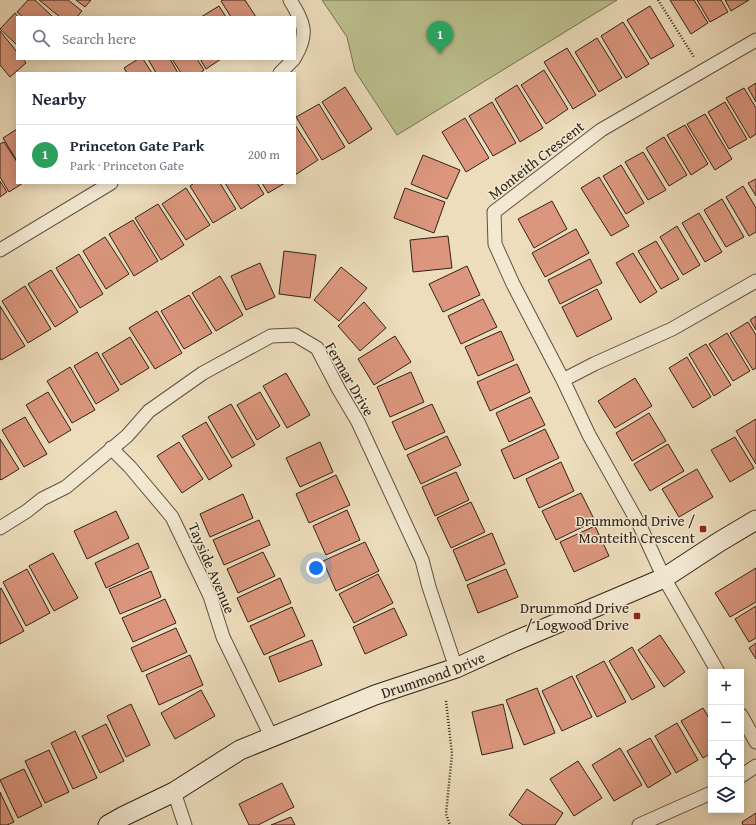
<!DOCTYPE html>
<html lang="en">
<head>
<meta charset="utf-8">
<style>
  :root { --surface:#fff; --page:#f6f6f7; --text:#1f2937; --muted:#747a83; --line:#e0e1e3; --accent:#8f2418 }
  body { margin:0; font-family:"Gentium Book Plus",serif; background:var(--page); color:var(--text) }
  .controls { position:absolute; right:12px; bottom:12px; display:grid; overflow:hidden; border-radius:0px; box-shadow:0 2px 10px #0003 }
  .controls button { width:36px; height:36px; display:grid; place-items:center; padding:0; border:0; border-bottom:1px solid var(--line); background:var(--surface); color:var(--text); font:20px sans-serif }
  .you { position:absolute; left:316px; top:568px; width:14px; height:14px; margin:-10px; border:3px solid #fff; border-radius:50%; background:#1a73e8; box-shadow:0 0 0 6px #1a73e833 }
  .badge { display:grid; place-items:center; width:26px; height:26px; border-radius:50%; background:var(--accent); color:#fff; font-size:13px; font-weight:700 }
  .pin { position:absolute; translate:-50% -33px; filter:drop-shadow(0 1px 2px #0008) }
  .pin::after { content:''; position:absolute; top:21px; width:14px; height:12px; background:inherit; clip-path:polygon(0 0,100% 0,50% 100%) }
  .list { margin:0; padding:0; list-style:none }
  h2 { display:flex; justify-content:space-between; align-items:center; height:52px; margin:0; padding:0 16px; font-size:17px }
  h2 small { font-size:13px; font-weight:400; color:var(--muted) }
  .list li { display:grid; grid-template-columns:26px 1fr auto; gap:12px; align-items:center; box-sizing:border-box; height:60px; padding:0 16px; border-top:1px solid var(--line) }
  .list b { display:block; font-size:15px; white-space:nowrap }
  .list p { margin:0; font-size:13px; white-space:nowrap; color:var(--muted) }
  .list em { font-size:13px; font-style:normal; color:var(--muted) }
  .icon { flex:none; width:22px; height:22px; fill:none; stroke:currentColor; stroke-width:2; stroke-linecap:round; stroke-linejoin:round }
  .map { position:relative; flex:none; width:756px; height:825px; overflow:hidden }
  .search { position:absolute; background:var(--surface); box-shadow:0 2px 10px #0003; left:16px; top:16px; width:280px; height:44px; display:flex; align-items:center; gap:10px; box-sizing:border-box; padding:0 14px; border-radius:0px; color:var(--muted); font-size:15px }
  .panel { position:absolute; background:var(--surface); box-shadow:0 2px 10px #0003; left:16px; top:72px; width:280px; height:112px; border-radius:0px }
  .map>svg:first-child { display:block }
</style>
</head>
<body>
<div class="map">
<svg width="756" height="825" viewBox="0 0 756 825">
  <rect width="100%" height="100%" fill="#edddbc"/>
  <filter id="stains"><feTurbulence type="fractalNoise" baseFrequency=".005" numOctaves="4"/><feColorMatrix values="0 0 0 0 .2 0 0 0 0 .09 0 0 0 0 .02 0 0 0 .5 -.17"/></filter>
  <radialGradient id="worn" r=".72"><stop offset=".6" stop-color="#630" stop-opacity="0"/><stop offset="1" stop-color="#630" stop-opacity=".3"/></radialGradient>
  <!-- green -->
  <path fill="#bcc08e" stroke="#767153" d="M322 0H617L397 135 355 71 347 37Z"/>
  <!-- building -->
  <path fill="#db967d" stroke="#302218" d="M28 0H35L53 17H23L17 12Z
    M39 0H68L82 11 77 17H60Z
    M76 0H91L85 7Z
    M223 0H245L256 17H231L221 1Z
    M670 0H694L708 23 691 34Z
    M697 0H721L728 12 710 22Z
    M725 0H749L731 11Z
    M219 6 226 17H201Z
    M650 6 674 46 651 59 627 20Z
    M15 13 18 17H17V45L0 29Z
    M623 22 649 64 626 78 601 36Z
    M0 31 17 52V59H23L26 63 10 77 0 65Z
    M597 38 622 78 599 92 575 52Z
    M567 48 596 95 573 109 544 62Z
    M138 59H143L152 73H127L124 68Z
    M148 59H170L178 73H156Z
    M172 59H197L204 70 200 73H181Z
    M200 59H221L206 69Z
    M544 70 568 109 546 124 521 85Z
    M756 83V102L748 88Z
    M517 85 543 128 520 142 495 99Z
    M345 87 372 129 349 144 322 102Z
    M744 88 756 108V134L750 138 726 98Z
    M492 102 516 143 493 156 469 116Z
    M725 102 747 139 729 149 708 112Z
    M319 104 345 147 322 160 296 117Z
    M705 114 732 159 715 170 687 124Z
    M465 118 489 158 466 172 442 132Z
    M295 125 318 160 295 175Z
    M685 125 708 164 691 175 667 135Z
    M17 129V161L3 138Z
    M664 137 687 175 669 186 646 148Z
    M4 142 17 162V183H23L9 192 0 177V144Z
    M643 152 666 190 648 200 625 162Z
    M423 155 460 170 447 199 411 184Z
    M621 165 644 203 626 214 603 176Z
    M599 177 629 226 611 236 581 188Z
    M756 179V196L748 183Z
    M0 181 7 192 0 197Z
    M194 183H220L236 209 213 223 190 186Z
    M225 183H257L264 194 241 209Z
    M262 183H285L268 193Z
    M743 186 756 208V232L749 236 726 197Z
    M186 188 210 225 186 240 162 204Z
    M405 188 445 202 434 233 394 218Z
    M722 199 744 237 726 247 704 210Z
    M552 201 567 229 534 248 518 219Z
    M158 204 184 245 161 260 135 218Z
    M699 213 722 252 705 262 682 223Z
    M133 220 158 261 134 276 109 234Z
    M677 226 700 265 683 275 660 237Z
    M576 229 589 253 545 277 532 253Z
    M448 236 452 268 413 272 410 240Z
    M105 237 129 274 106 289 83 251Z
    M656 241 679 279 661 289 638 251Z
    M284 251 316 255 310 298 279 294Z
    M633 253 657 292 640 303 616 263Z
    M79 254 103 294 80 308 56 268Z
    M590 259 602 283 560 304 548 280Z
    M260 263 275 297 246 310 231 276Z
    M467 266 480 295 443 312 429 284Z
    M341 267 367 288 339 321 314 300Z
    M51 270 78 312 55 327 28 284Z
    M220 276 243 315 216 331 192 293Z
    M25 286 51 329 28 343 2 301Z
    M597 289 612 319 577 337 562 307Z
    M189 295 212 333 184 349 161 311Z
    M483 299 497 327 461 344 448 316Z
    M364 302 386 328 360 351 338 326Z
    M0 306 25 346 1 360 0 358Z
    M157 311 182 353 155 369 129 328Z
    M756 316V330L750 320Z
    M748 322 756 335V368L753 370 730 333Z
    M501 331 514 360 478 376 465 347Z
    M727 333 750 371 733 381 709 344Z
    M395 336 411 362 374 385 358 359Z
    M130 337 149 368 121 385 102 354Z
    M706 344 731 385 714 396 689 354Z
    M97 352 119 390 96 404 74 366Z
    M687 357 711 397 693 408 669 368Z
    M517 364 530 392 490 411 477 382Z
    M70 367 95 410 72 423 47 381Z
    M411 372 424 402 390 417 377 387Z
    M286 373 310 415 287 428 263 386Z
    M635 378 652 406 615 428 598 401Z
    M48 392 71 430 49 443 26 405Z
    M260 392 280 426 257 440 237 405Z
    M531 397 545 425 509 442 496 413Z
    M231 404 255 445 232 458 208 417Z
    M432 404 445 432 405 450 392 422Z
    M649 413 666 441 632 461 616 433Z
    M25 417 47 454 24 467 2 430Z
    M756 419V464L736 431Z
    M206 422 232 466 209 480 182 436Z
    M545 429 559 458 514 479 501 450Z
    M447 436 461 465 421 484 407 455Z
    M735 437 754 468 730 482 711 450Z
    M0 439 19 469 1 480 0 479Z
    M179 442 203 479 182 493 157 456Z
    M320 442 333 472 300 487 286 458Z
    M668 444 684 471 650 491 634 464Z
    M561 462 574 491 539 508 526 479Z
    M697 469 713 497 679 517 662 489Z
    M456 472 469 500 435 516 422 487Z
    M336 475 350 505 309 523 296 494Z
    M581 493 595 521 556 540 542 511Z
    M243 494 253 518 210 537 200 514Z
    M471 502 485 532 451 548 437 518Z
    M347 510 360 540 326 555 313 526Z
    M116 511 129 538 87 559 74 531Z
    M259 520 270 545 224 565 213 540Z
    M595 526 609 556 574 572 560 542Z
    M492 533 505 564 466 581 453 550Z
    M365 542 379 571 336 591 323 561Z
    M138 543 149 568 106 588 95 563Z
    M263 552 275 576 238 593 227 569Z
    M53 553 78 598 54 611 29 566Z
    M756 568V602L730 617 715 593Z
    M27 569 50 613 26 626 3 582Z
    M506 569 518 597 478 613 467 585Z
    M151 571 161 597 120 614 109 589Z
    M378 574 393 603 354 623 339 594Z
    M280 578 291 603 248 622 237 598Z
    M1 588 24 631 0 644V589Z
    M165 599 176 623 133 642 122 618Z
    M756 606V638L749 642 735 619Z
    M292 607 305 636 264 655 250 626Z
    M394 608 407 635 365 654 353 627Z
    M176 628 187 652 142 672 131 648Z
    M660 635 685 672 664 687 638 650Z
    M312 640 322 665 279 682 269 657Z
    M756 643V659L749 648Z
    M632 647 655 687 632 700 609 661Z
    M190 655 203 685 159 705 146 675Z
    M604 661 626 702 597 717 576 676Z
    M572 676 592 717 562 731 542 691Z
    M537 688 555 733 524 745 506 700Z
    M201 690 215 716 175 739 161 713Z
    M131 704 150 745 126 757 107 716Z
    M503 704 513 748 482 755 472 712Z
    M703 708 711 721V753L703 758 681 721Z
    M677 723 698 760 676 773 655 736Z
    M106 724 124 761 100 773 82 736Z
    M75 731 97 778 73 789 51 743Z
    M650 738 671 774 648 788 627 751Z
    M620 748 642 785 614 801 592 765Z
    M49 750 69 792 45 803 25 761Z
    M578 761 602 798 574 816 550 779Z
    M24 769 42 806 18 818 0 780Z
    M282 783 294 807 258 825H249L239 804Z
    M527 789 563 813 555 825H523L509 815Z
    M0 792 14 822 7 825H0Z
    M756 813V825H743L742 822Z
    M291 817 295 825H271Z"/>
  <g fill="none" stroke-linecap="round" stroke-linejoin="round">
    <defs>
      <path id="street" d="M290 0C304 23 309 33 295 57
        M280 73 294 59
        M0 250 111 183
        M563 380 594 364 672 329 756 281
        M111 448 130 467 172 517 210 596 223 637 271 736
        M0 528 27 511 42 499 66 487 127 436 149 411 203 373 271 336 295 335 317 348 339 390 358 422 422 560 429 587 456 668
        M718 672 664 578 640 526 589 435 563 380 513 284 495 244 494 212 601 130 756 40
        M741 715 756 742
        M741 776 756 766
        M174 792 185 825
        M639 825 711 793"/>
      <g id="secondary">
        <path id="s1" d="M108 825 124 816 174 792 240 750 375 695 456 668 513 642 664 578 719 542 756 520"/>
      </g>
    </defs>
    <!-- street casing -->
    <use href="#street" stroke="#5f5141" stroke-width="15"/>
    <!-- secondary casing -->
    <use href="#secondary" stroke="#302218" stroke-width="21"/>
    <!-- path -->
    <path stroke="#302218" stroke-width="2.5" stroke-dasharray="1 2" stroke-linecap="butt" d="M658 0 694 57
      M446 701 452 754 446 814 450 825"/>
    <!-- street -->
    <use href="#street" stroke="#f3e9d3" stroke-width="13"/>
    <!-- secondary -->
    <use href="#secondary" stroke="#f3e9d3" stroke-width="19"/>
  </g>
  <!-- markers -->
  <g fill="#8f2418" stroke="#f3e9d3" stroke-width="1.5">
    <rect x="699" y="525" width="8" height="8" rx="2"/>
    <rect x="633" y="612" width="8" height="8" rx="2"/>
  </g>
  <g text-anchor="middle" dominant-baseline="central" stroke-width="3" stroke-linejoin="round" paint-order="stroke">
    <!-- street labels -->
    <g font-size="15" fill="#302218" stroke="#f3e9d3">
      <text transform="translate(536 160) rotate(-38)">Monteith Crescent</text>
      <text transform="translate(350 379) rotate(60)">Fermar Drive</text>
      <text transform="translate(212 568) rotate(67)">Tayside Avenue</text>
      <text stroke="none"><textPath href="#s1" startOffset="359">Drummond Drive</textPath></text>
    </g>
    <!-- poi labels -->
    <g font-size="15" fill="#302218" stroke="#f3e9d3" text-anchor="end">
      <text x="695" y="520">Drummond Drive /<tspan x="695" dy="17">Monteith Crescent</tspan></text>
      <text x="629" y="607">Drummond Drive<tspan x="629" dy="17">/ Logwood Drive</tspan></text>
    </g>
  </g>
  <rect width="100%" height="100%" filter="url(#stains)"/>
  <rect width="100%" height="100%" fill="url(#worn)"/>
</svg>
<div class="controls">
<button>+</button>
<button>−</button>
<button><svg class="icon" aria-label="locate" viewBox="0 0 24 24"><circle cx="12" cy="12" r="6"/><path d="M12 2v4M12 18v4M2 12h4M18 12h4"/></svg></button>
<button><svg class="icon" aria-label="layers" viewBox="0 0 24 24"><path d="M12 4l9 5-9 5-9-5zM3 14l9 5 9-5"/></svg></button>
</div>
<div class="you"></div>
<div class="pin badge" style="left:440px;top:54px;background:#2e9e5b">1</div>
<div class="search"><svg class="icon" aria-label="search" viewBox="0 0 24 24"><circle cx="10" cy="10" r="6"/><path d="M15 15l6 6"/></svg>Search here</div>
<section class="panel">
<h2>Nearby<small></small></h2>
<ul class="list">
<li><span class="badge" style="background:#2e9e5b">1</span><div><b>Princeton Gate Park</b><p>Park · Princeton Gate</p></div><em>200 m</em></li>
</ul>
</section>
</div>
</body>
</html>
